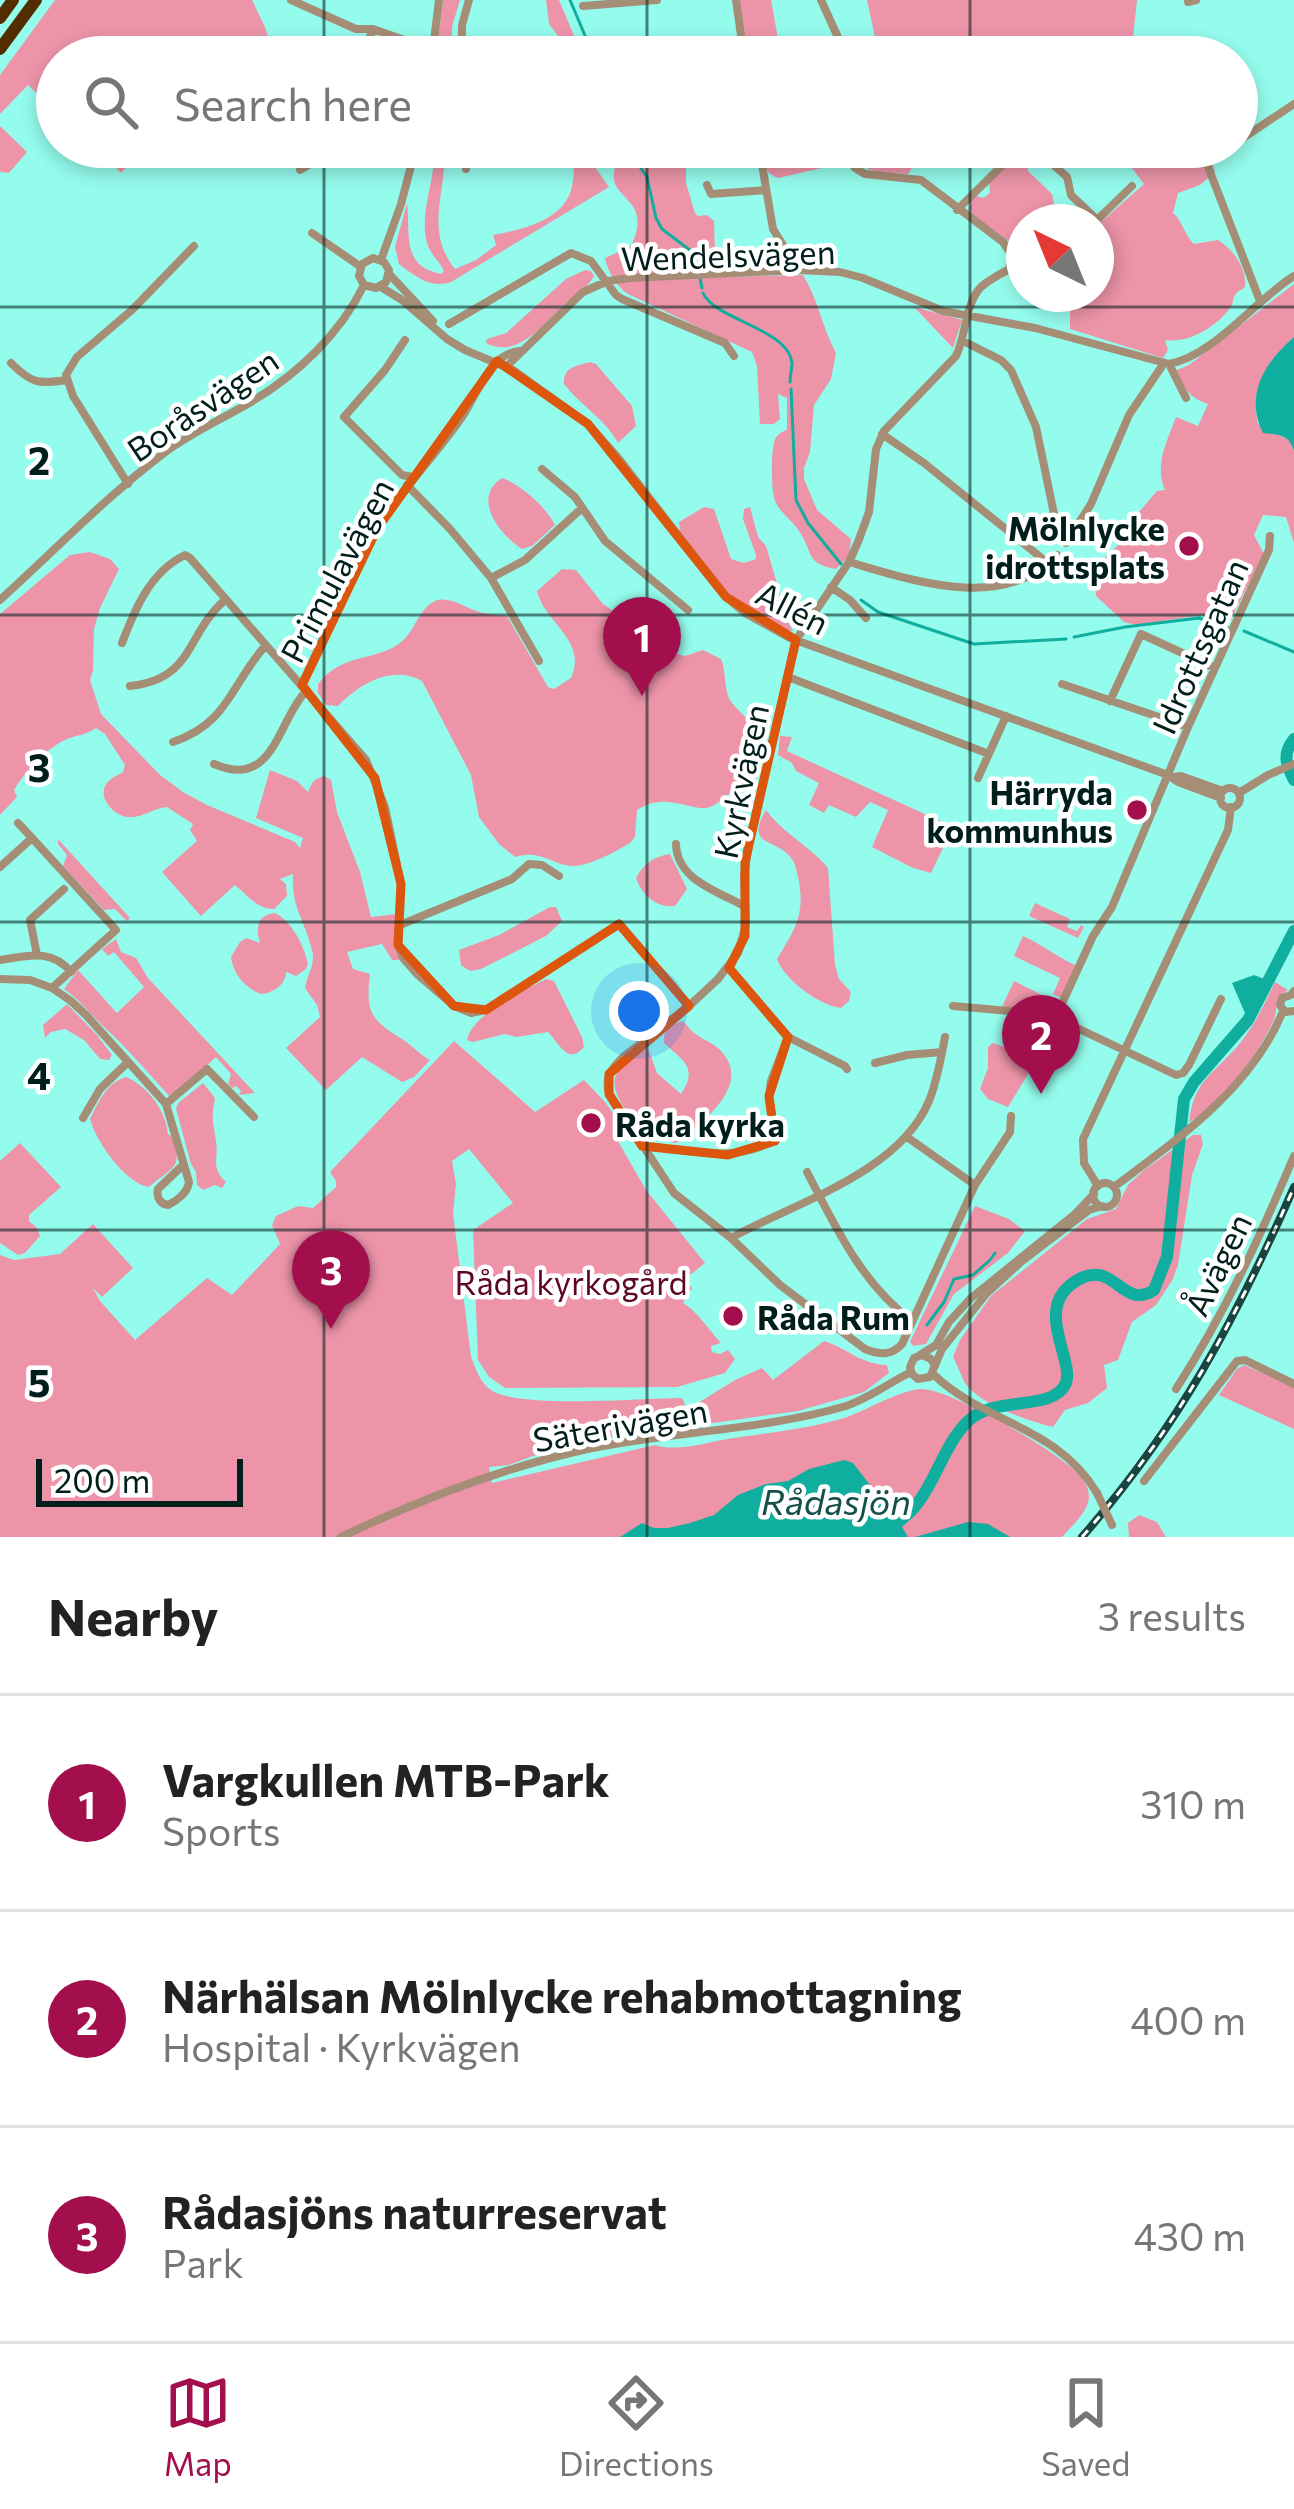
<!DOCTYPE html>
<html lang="en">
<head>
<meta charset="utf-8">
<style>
  :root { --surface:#fff; --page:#f6f6f6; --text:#222; --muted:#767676; --line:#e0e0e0; --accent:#a30e4d }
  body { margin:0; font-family:Commissioner,sans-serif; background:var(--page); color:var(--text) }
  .compass { position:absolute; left:1006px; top:204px; width:108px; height:108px; border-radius:50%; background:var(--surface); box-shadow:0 6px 18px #0003; rotate:317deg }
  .scale { position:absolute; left:36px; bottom:30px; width:207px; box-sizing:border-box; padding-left:12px; border:6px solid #001e1b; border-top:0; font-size:33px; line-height:42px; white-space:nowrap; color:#001e1b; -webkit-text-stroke:9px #fff; paint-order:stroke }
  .you { position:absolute; left:639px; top:1011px; width:42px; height:42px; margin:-30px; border:9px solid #fff; border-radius:50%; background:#1a73e8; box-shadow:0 0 0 18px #1a73e833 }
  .badge { display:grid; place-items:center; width:78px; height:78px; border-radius:50%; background:var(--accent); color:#fff; font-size:39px; font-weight:700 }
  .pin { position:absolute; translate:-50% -99px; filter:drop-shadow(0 3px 6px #0008) }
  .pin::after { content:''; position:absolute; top:63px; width:42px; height:36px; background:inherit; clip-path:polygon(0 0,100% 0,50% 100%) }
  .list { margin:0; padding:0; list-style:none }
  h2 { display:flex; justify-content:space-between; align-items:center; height:156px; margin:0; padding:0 48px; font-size:51px }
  h2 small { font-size:39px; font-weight:400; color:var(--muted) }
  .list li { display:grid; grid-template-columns:78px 1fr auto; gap:36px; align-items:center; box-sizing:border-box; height:216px; padding:0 48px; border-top:3px solid var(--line) }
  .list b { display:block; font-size:45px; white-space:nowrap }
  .list p { margin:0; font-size:39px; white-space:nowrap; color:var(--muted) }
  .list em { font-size:39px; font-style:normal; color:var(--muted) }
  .icon { flex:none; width:66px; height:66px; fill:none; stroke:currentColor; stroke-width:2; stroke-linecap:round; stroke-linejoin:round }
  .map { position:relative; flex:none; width:1294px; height:1537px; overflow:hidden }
  .search { position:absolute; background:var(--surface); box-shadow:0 6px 18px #0003; left:36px; right:36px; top:36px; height:132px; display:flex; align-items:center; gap:30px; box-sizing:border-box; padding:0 42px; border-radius:66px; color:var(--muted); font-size:45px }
  .sheet { height:804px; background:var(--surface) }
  nav { display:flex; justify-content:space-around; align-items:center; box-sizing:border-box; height:168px; border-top:3px solid var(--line); background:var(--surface); font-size:33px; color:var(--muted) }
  nav a { display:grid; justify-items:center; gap:6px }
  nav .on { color:var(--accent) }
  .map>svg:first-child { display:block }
</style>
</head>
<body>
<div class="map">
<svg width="1294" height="1537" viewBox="0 0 1294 1537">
  <rect width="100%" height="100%" fill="#94fced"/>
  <!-- green -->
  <path fill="#ed94a9" d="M55 0H252L265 27 274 57H57V112L28 85 0 114V75Z
    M443 0H460L452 27V57H436Z
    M546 0H559L583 57H568L565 45 549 24Z
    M739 0H771L779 44 777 57H746Z
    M867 0H1137L1131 57H1083L1079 49 1070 53 1071 57H1034L1030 48 1027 46 1014 48 1008 57H968L960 52 944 57H867L876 42Z
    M0 126 27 152 9 173 0 172Z
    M94 147H146L121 173Z
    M434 147H444C448 191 423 229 455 269L476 260 496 245 493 235C521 230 566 220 572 186 575 173 574 158 575 147H581L609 187 451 282C430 289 415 276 399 264L395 247 407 203C411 233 400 266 441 274L444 271C440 262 432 256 428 246 417 214 437 179 434 147Z
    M619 147H665L680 157 686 166V183L695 213 698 216 707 215 714 221 715 253 720 277 803 275C818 299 822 327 836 353L831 379 814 405 810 452 804 468V479L817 510 851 539 849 556 836 569C805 564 814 553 799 531 792 520 780 513 775 501 771 491 771 454 774 443 776 434 780 434 787 429V398L778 394 780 419 774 424H760L757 366 752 352 628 294C617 287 607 270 605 258L631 246C654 198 609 200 614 172 615 165 620 160 622 153Z
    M762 147H782V153L800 147H943L933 159 920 148 908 162 913 167 908 174C883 173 862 174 848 152L831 166 778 178C767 174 762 166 766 155Z
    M1116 147H1207L1215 172 1200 185 1178 193 1173 213C1183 221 1184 235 1194 244L1218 240C1230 247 1244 264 1245 280 1246 293 1241 286 1235 295 1233 298 1233 302 1232 305 1219 326 1188 344 1165 340L1168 350 1163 358 1070 329V305L1066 294H1096V223L1102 221 1144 184Z
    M1022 150 1027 152 1028 171 1052 194 1054 204 1078 222H1024V263C1011 231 985 234 969 209L972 200 977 196 983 198 990 193 989 180Z
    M585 270 591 271 594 276C587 289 576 293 566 303 545 323 517 360 486 343L487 339 506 333 566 279Z
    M1294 284V337C1267 361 1250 388 1258 424L1291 441 1294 451V543L1286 517 1263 515 1254 535 1264 554 1229 623 1202 615 1136 625 1124 622 1096 596 1094 568 1133 531 1127 526 1157 491 1165 490C1154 466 1167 441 1176 417L1198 426 1208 404C1189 398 1184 387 1174 371L1189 365Z
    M914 307 962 320 953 348Z
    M590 362 596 364 632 406 636 426 618 443C606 420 580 405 564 384 563 367 576 366 590 362Z
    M502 478C521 485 546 507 555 525L532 546 522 549C499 534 471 498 502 478Z
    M704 507 714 509 731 559 744 563 756 559V555L743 519 744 509 750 507 758 537 766 546 780 594 777 602 793 631C746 629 707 566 680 532L679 522Z
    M90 552 110 559 119 569 100 608 94 629 93 671 90 680 101 714 160 775 183 792 207 805 295 842 300 848 303 838 256 818 270 770 297 781 308 792C312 783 313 779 324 776L331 780 337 812 360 872 371 917 397 914 399 960H392L382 944 347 952 353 969 370 974C365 1015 372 1020 405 1041 413 1047 421 1055 430 1060L414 1077 402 1082 362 1057 326 1090 286 1048 320 1017 317 1005 305 988C307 974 316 965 312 950 305 920 291 908 293 874L280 879 286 884 287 896 274 909C256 909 248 895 235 885L201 916 162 872 197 841 190 830 193 824 167 807C154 808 142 818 129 817 114 817 96 796 107 783 111 778 118 775 123 772L125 765 105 734 96 728C86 735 78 735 67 739 48 747 24 772 14 790L17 797 0 815V614L70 555Z
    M562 569 576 570 603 604 677 654 685 656 703 650 721 659C727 673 723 691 732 703 738 711 746 716 751 724 763 741 767 770 750 785 741 793 743 787 733 792 720 798 715 810 700 808 677 804 659 795 637 810L635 837 630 843C617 851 589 866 574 866 550 865 542 849 515 857L499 844 479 817 471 775 422 681C392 664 359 684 338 706L326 705 318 693V684C343 652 374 662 400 643 415 632 418 609 435 601 449 595 467 609 480 612 489 615 498 614 507 616L548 687 554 689 571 678C588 640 545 624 537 591Z
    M780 736 792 737 787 751 953 827 931 873 913 868 872 847 888 810 870 802 856 817 829 805 824 813 809 805 819 783 796 771 792 763 778 755Z
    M766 810C785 835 809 845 828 868L835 965 839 979 851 992 849 1001 841 1008C818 1005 785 980 777 959 795 929 806 914 798 877 796 870 796 865 792 859 776 837 744 848 766 810Z
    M58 839 130 918 127 921 115 909 104 910 63 866 67 855 58 844Z
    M670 854 687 889 675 906C656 908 642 895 636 878 643 864 655 856 670 854Z
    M1035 903 1070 919 1067 927 1077 931 1081 925 1084 927 1078 938 1029 916Z
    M550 907H556L562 921 546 936 481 969 470 971 461 965 459 950 499 935Z
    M275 913C292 921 304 946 308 964L306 969 296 976 286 972C286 984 274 993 261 994 245 988 233 974 231 957L240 942 246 938 260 943C256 929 256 915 275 913Z
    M1023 936C1044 946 1059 958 1079 967L1064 999 1053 994 1060 978 1014 956Z
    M116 939 121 952 136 958 148 978 255 1093 239 1095 241 1091 236 1086 232 1088 228 1084 231 1074 216 1057 171 1098C149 1074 129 1050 105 1028 91 1015 80 1000 64 989L78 970 117 1013 144 987 114 952 108 956 102 949Z
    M546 979 554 981 582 1037 584 1047C568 1066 559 1043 548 1032L516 1037 505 1034 473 1042 467 1040C472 1014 523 991 546 979Z
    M1014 981 1060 1004 1056 1014H1047V1007L1015 1004 1013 1010 1001 1009Z
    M1275 982 1288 990C1273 1000 1279 1008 1273 1022 1254 1059 1226 1103 1189 1122 1194 1078 1216 1073 1241 1042 1255 1024 1265 1003 1275 982Z
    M67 1004 97 1035 112 1055 109 1060 100 1059 84 1040 65 1029 51 1032 45 1038 43 1025Z
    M683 1021C688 1026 691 1031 697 1035 705 1041 714 1043 721 1051 753 1085 703 1121 679 1142L673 1143 660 1136H649C635 1125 608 1093 616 1075 621 1063 637 1055 648 1048L657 1073 681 1094C699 1067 682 1060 664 1043 662 1030 672 1024 683 1021Z
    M454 1041 535 1112 584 1080 605 1102 619 1121V1143L646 1190 705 1263 685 1279 692 1288 683 1303C697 1311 709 1330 721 1343L711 1346 712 1352 720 1354 728 1350 735 1359 725 1373 677 1387 505 1388 489 1377 478 1360 473 1230 513 1203 469 1149 452 1161 456 1184 453 1213 471 1357C476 1369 480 1383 491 1390 518 1409 644 1398 682 1398L685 1404 679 1411 690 1408 735 1380 762 1368 773 1380 824 1341C849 1349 860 1364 887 1365L889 1373 864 1392 798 1411 608 1438 533 1456 509 1465 489 1467 492 1483 655 1445C676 1452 705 1443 727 1439 766 1433 807 1429 844 1418 868 1410 897 1391 921 1389 949 1388 1052 1449 1074 1470 1104 1498 1083 1514 1062 1537H0V1255L14 1260 60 1254 93 1224 133 1268 102 1297 93 1288 100 1301 135 1340 207 1278 232 1295 280 1244 272 1225 276 1216 298 1206 313 1208 336 1187V1181L330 1172Z
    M993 1043 1021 1053 1030 1065 1028 1074 1008 1107 988 1099 980 1089 988 1068V1047Z
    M126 1077C148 1086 166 1111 168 1134L173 1137C183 1169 173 1166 149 1187 126 1184 96 1142 90 1119 99 1102 106 1083 126 1077Z
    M203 1083 215 1098C211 1121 213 1120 216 1141 219 1160 210 1167 226 1182L222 1188 215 1185 203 1190 197 1185 196 1172 191 1164 176 1109 178 1103Z
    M1193 1135H1201L1203 1144 1192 1175 1178 1265 1173 1279 1156 1305 1132 1322 1118 1360 1104 1365 1107 1388 1088 1403 1065 1410 1053 1427C1029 1421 980 1405 965 1383 961 1376 957 1364 953 1357L960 1340 991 1296 1087 1219 1116 1209 1128 1185 1143 1171Z
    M20 1143 61 1187 29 1215V1221L37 1228 40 1236 25 1253 18 1255 0 1243V1161Z
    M975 1206 1009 1219 1025 1231 1008 1253 954 1294 926 1344 913 1346 910 1342Z
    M1244 1365 1294 1387V1429L1219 1395 1237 1369Z
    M1139 1515 1157 1522 1166 1537H1129L1128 1523Z"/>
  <!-- water -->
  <path fill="#0fae9f" d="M1294 337V451C1289 434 1279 435 1263 433 1244 395 1265 362 1294 337Z
    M1254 975 1269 981 1248 1020 1232 983Z
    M844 1460 853 1463 894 1516 908 1507 915 1515 902 1527 908 1537H620L642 1523 654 1528H668L690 1523 714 1515 738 1495 766 1484 788 1481 809 1469Z
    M968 1522 988 1524 1010 1537H915Z"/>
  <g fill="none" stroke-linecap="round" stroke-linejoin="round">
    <!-- stream -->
    <path stroke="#0fae9f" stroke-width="3" d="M570 0 594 57
      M626 147 647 177 656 218 662 229 695 254 702 288
      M703 293C715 320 789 329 792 363 792 369 790 375 790 382
      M791 389 796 500 808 523 841 564
      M861 600 878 612 974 644 1066 639
      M1244 631 1294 652
      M1074 637 1125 627 1199 618 1228 628
      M927 1325 944 1302 954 1279 973 1275 990 1260 995 1253"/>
    <!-- river -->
    <path stroke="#0fae9f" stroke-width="12" d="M1294 739C1282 754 1286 764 1294 780
      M875 1537C887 1528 902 1520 912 1510 936 1484 946 1437 973 1417 1000 1397 1052 1410 1065 1385 1077 1363 1033 1311 1073 1283 1114 1254 1121 1312 1154 1290L1167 1257 1184 1099 1194 1082 1248 1020 1294 931"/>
    <!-- minor -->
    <path stroke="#a68d76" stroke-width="8" d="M291 0 356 29H373L433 50
      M736 0 744 57
      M821 0 847 57
      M1188 2 1196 0
      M583 6 657 0
      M362 57 373 29
      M432 57 439 0
      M462 57V25L469 0
      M650 57 743 50
      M1237 142 1294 104
      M464 147 466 169
      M759 147 773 229 798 269
      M843 147 855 168 865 174 921 180 1003 242 1013 257 1009 268
      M1029 147 1036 149 1067 177 1071 195 1097 220
      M1229 147 1205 159 1260 301
      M300 170 315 161 324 147
      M707 185 711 194 766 190
      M957 210 1021 147
      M1095 222 1132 186
      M312 233 361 267
      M381 260 401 204 416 147
      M390 275 433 321
      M381 287 402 300 447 339 465 350 513 370 588 424 619 459 726 597 745 613 790 638 1168 775 1178 782 1221 798
      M449 324 571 253 591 261 616 295 622 299 725 343 734 356
      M405 340 385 370 344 417 402 475 413 477
      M963 341 1001 360 1011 370 1036 427 1058 533 1066 543 1091 504 1129 415 1164 363
      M11 363C32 384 38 384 67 380
      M1169 364 1186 398
      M507 366 583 292 608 281 630 278 798 270 840 272 863 278 943 311 1035 328 1169 364C1214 356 1255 300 1294 276
      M882 434 924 463 1049 564
      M542 469 575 497 605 541 688 610
      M128 484 73 396 66 375 77 357 133 309 194 246
      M407 485 450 529 491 578 539 661
      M849 562C914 581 1004 612 1057 555
      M491 578 525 560 582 508
      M831 587 850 600 866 618
      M0 600C54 551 106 497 164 453 191 433 222 419 251 402 298 374 340 334 364 285L359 276 362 264 373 258 384 262 389 270 386 282 376 288 364 285
      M122 643C135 609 150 572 185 555L190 558 366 760 385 807 401 884 398 945 403 958 418 975 454 1006 471 1013 486 1010 619 924 689 1006
      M788 677 989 754
      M1062 684 1188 727
      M302 685C326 633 348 577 379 527 403 488 436 455 462 417 478 394 489 353 520 351
      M130 686C195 679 185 634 226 599
      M1110 701 1141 634 1215 668
      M173 742C229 723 230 685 266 645
      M214 764C274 790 277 722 306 691
      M1173 777 1181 776 1223 791
      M978 778 1006 716
      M1220 798a10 10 0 1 1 20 0a10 10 0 1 1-20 0Z
      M1239 793 1268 775 1294 764
      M32 838 116 930 52 988
      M676 844C677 880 717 891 744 906
      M0 867 32 838 18 823
      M400 925 512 879 529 864 542 865 559 876
      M37 955 30 920 64 889
      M0 960C28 956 51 948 71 972
      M0 979 30 980 52 988 71 1001 86 1015 166 1104 189 1182C188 1192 177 1201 168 1205 160 1204 156 1197 158 1189L182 1166
      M1294 991 1291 995 1282 998 1280 1005 1285 1012 1294 1011
      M953 1006 1032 1013 1058 1019 1176 1075 1183 1073 1189 1065 1221 999
      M1058 1019 1059 1010 1093 936 1112 907 1188 727 1269 550 1270 536
      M788 1037 845 1066 847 1069
      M875 1063 907 1055 942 1052
      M166 1104 207 1069 254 1117
      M1011 1116 1010 1132 975 1185 902 1344C891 1356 880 1355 865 1349L780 1285 731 1238 674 1193 609 1094C604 1077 612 1068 623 1057L689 1006 718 979 738 953 746 924 744 875 750 839 796 640 849 562 858 542 869 512 876 449 884 431 956 356C966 336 965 305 980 288 991 277 1010 269 1024 262
      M83 1118 100 1089 128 1062
      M907 1137 975 1185
      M644 1146C692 1150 731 1164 776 1140L769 1096 771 1081 788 1037 729 968
      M807 1172C835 1226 861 1283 912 1321
      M1093 1195a12 12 0 1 1 24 0a12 12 0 1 1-24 0Z
      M1098 1186 1084 1163 1083 1139 1228 830 1231 807
      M1114 1187C1179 1138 1251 1089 1283 1011
      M731 1238C794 1203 899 1173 929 1101 937 1082 941 1058 945 1037
      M920 1355 936 1345 949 1322 971 1298 1075 1214 1094 1194
      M935 1366 931 1359 922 1355 914 1358 910 1367 912 1374 918 1379 930 1377 942 1349 986 1294 1022 1261 1089 1210 1102 1206
      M933 1374C985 1424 1056 1425 1097 1493
      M1176 1389C1224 1315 1260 1237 1294 1156
      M1144 1481 1237 1361 1245 1360 1294 1384
      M341 1537C419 1500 499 1469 583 1450 670 1431 760 1431 846 1406 869 1398 889 1383 911 1372"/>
    <!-- highway -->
    <path stroke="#532d00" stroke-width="12" d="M0 18 13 0
      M0 49 36 0"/>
    <defs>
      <path id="rail" d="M1082 1537C1179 1426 1235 1321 1294 1187"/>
    </defs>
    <!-- rail casing -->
    <use href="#rail" stroke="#19443f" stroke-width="8"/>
    <!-- rail -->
    <use href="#rail" stroke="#fff" stroke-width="3" stroke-dasharray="9" stroke-linecap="butt"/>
    <!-- minor-bridge -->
    <path stroke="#a68d76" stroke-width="8" d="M1097 1493 1112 1525"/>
  </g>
  <!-- marked area -->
  <path fill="none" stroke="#dc560d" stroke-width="9" stroke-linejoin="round" d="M497 361 588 424 726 597 796 640 745 862V936L729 968 788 1037 769 1096 775 1141 728 1155 642 1146 609 1094V1074L689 1006 619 924 486 1010 454 1006 398 945 401 884 375 778 302 685 377 529Z"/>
  <!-- grid -->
  <path fill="none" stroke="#001e1b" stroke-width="3" stroke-opacity="0.55" d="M324 0V57M647 0V57M970 0V57M324 147V1537M647 147V1537M970 147V1537M0 307H1294M0 615H1294M0 922H1294M0 1230H1294"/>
  <!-- markers -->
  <g fill="#a30e4d" stroke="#fff" stroke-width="4.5">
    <circle cx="1189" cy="546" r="12"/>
    <circle cx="1137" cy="810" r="12"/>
    <circle cx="591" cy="1123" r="12"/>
    <circle cx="733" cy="1316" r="12"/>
  </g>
  <g text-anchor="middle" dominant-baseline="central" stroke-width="9" stroke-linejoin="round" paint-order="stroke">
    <!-- street labels -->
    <g font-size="33" fill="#001e1b" stroke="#fff">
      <text transform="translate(728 254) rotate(-2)">Wendelsvägen</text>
      <text transform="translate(202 404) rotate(-34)">Boråsvägen</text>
      <text transform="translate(336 570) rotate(-62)">Primulavägen</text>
      <text transform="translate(793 607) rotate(27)">Allén</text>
      <text transform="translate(1199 646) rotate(-66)">Idrottsgatan</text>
      <text transform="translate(740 781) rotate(-78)">Kyrkvägen</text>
      <text transform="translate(1217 1264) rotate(-64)">Åvägen</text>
      <text transform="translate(620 1424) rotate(-10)">Säterivägen</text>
    </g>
    <!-- poi labels -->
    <g font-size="33" font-weight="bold" fill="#001e1b" stroke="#fff" text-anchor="end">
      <text x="1165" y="527">Mölnlycke<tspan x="1165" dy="38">idrottsplats</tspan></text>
      <text x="1113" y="791">Härryda<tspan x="1113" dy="38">kommunhus</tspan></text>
      <text x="615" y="1123" text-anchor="start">Råda kyrka</text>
      <text x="757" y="1316" text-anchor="start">Råda Rum</text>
    </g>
    <!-- park labels -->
    <g font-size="33" fill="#5c0629" stroke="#fff">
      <text x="571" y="1281">Råda kyrkogård</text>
    </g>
    <!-- water labels -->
    <g font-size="36" font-style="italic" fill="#164f49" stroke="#fff">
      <text x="836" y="1500">Rådasjön</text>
    </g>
  </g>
  <g font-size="39" text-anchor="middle" font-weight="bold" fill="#001e1b" stroke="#fff" stroke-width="9" stroke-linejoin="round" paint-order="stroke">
    <text x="39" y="475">2</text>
    <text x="39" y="782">3</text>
    <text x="39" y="1090">4</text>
    <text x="39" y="1397">5</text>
  </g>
</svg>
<svg class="compass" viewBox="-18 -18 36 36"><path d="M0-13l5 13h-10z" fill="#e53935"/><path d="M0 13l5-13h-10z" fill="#767676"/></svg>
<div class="scale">200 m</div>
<div class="you"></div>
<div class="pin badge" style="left:642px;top:696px">1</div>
<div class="pin badge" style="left:1041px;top:1094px">2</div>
<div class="pin badge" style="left:331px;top:1329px">3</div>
<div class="search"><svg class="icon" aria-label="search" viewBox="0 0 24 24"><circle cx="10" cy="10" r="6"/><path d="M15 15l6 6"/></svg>Search here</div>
</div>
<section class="sheet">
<h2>Nearby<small>3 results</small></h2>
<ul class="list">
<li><span class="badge">1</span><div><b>Vargkullen MTB-Park</b><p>Sports</p></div><em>310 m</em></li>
<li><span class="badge">2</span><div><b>Närhälsan Mölnlycke rehabmottagning</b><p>Hospital · Kyrkvägen</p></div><em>400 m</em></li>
<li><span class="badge">3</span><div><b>Rådasjöns naturreservat</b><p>Park</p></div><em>430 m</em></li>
</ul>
</section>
<nav>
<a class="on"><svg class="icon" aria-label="map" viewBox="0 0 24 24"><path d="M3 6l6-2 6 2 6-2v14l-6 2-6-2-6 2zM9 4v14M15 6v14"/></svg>Map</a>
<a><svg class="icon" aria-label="directions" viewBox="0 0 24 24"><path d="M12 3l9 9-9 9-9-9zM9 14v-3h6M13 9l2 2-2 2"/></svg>Directions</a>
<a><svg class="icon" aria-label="saved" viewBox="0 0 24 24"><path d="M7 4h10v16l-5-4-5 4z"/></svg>Saved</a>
</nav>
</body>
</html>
